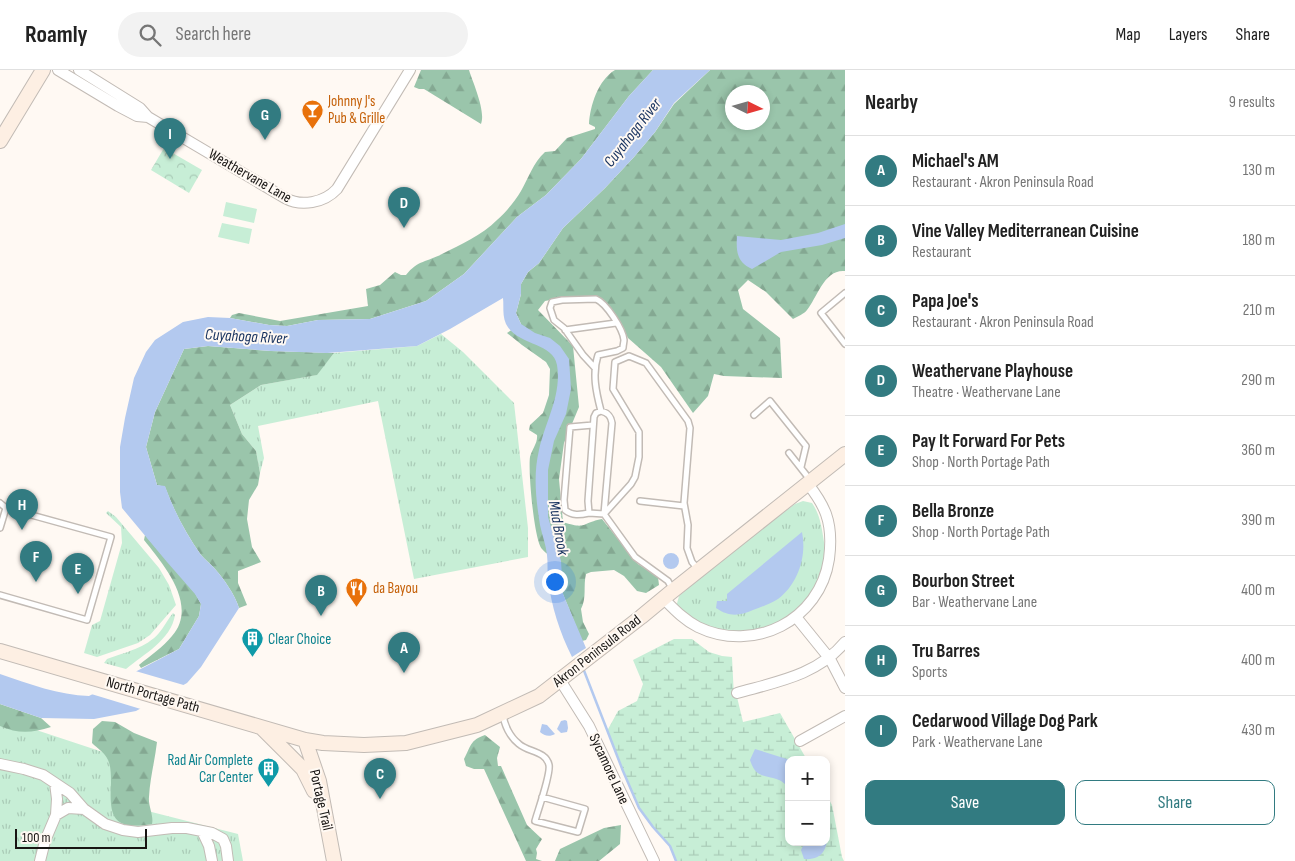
<!DOCTYPE html>
<html lang="en">
<head>
<meta charset="utf-8">
<style>
  :root { --surface:#fff; --page:#f2f2f2; --text:#222; --muted:#767676; --line:#e0e0e0; --accent:#327b81 }
  body { margin:0; font-family:"Sofia Sans Condensed",sans-serif; background:var(--page); color:var(--text) }
  .controls { position:absolute; right:15px; bottom:15px; display:grid; overflow:hidden; border-radius:10px; box-shadow:0 2px 8px #0003 }
  .controls button { width:45px; height:45px; display:grid; place-items:center; padding:0; border:0; border-bottom:1px solid var(--line); background:var(--surface); color:var(--text); font:25px sans-serif }
  .compass { position:absolute; left:725px; top:15px; width:45px; height:45px; border-radius:50%; background:var(--surface); box-shadow:0 2px 8px #0003; rotate:95deg }
  .scale { position:absolute; left:15px; bottom:12px; width:132px; box-sizing:border-box; padding-left:5px; border:2px solid #181513; border-top:0; font-size:14px; line-height:18px; white-space:nowrap; color:#181513; -webkit-text-stroke:4px #fff9f3; paint-order:stroke }
  .you { position:absolute; left:554px; top:511px; width:18px; height:18px; margin:-12px; border:4px solid #fff; border-radius:50%; background:#1a73e8; box-shadow:0 0 0 8px #1a73e833 }
  .badge { display:grid; place-items:center; width:32px; height:32px; border-radius:50%; background:var(--accent); color:#fff; font-size:16px; font-weight:700 }
  .pin { position:absolute; translate:-50% -41px; filter:drop-shadow(0 1px 2px #0008) }
  .pin::after { content:''; position:absolute; top:26px; width:18px; height:15px; background:inherit; clip-path:polygon(0 0,100% 0,50% 100%) }
  .list { margin:0; padding:0; list-style:none }
  h2 { display:flex; justify-content:space-between; align-items:center; height:65px; margin:0; padding:0 20px; font-size:21px }
  h2 small { font-size:16px; font-weight:400; color:var(--muted) }
  .list li { display:grid; grid-template-columns:32px 1fr auto; gap:15px; align-items:center; box-sizing:border-box; height:70px; padding:0 20px; border-top:1px solid var(--line) }
  .list b { display:block; font-size:19px; white-space:nowrap }
  .list p { margin:0; font-size:16px; white-space:nowrap; color:var(--muted) }
  .list em { font-size:16px; font-style:normal; color:var(--muted) }
  .actions { display:flex; gap:10px; padding:15px 20px }
  .actions a { flex:1; padding:11px 0; border:1px solid var(--accent); border-radius:10px; text-align:center; font-size:18px; color:var(--accent) }
  .actions .main { background:var(--accent); color:#fff }
  .icon { flex:none; width:28px; height:28px; fill:none; stroke:currentColor; stroke-width:2; stroke-linecap:round; stroke-linejoin:round }
  .map { position:relative; flex:none; width:845px; height:791px; overflow:hidden }
  header { display:flex; align-items:center; gap:30px; box-sizing:border-box; height:70px; padding:0 25px; background:var(--surface); border-bottom:1px solid var(--line) }
  header strong { font-size:24px }
  nav { display:flex; gap:28px; margin-inline-start:auto; font-size:18px }
  .search { width:350px; height:45px; background:var(--page); display:flex; align-items:center; gap:12px; box-sizing:border-box; padding:0 18px; border-radius:28px; color:var(--muted); font-size:19px }
  main { display:flex }
  aside { flex:1; background:var(--surface) }
  .map>svg:first-child { display:block }
</style>
</head>
<body>
<header>
<strong>Roamly</strong>
<div class="search"><svg class="icon" aria-label="search" viewBox="0 0 24 24"><circle cx="10" cy="10" r="6"/><path d="M15 15l6 6"/></svg>Search here</div>
<nav><a>Map</a><a>Layers</a><a>Share</a></nav>
</header>
<main>
<div class="map">
<svg width="845" height="791" viewBox="0 0 845 791">
  <defs>
    <pattern id="grass-tufts" width="24" height="20" patternUnits="userSpaceOnUse" patternTransform="scale(1.25)"><rect width="24" height="20" fill="#c7eed6"/><path d="M3 7l-1-3M5 7V3M7 7l1-3M15 17l-1-3M17 17v-4M19 17l1-3" fill="none" stroke="#aacbb7"/></pattern>
    <pattern id="forest-firs" width="22" height="20" patternUnits="userSpaceOnUse" patternTransform="scale(1.25)"><rect width="22" height="20" fill="#9ac5ab"/><path d="M5 1l3.5 6h-7zM16 11l3.5 6h-7z" fill="#84a892"/></pattern>
    <pattern id="wetland-marsh" width="20" height="14" patternUnits="userSpaceOnUse" patternTransform="scale(1.25)"><rect width="20" height="14" fill="#c7eed6"/><path d="M1 5h8M5 5V1M11 12h8M15 12V8" fill="none" stroke="#aacbb7"/></pattern>
    <pattern id="park-crowns" width="20" height="18" patternUnits="userSpaceOnUse" patternTransform="scale(1.25)"><rect width="20" height="18" fill="#c7eed6"/><path d="M2 6a3 3 0 1 1 6 0M12 15a3 3 0 1 1 6 0" fill="none" stroke="#aacbb7"/></pattern>
  </defs>
  <rect width="100%" height="100%" fill="#fff9f3"/>
  <!-- grass -->
  <path fill="url(#grass-tufts)" d="M441 264 463 282 514 333 528 458V487L414 509 378 331 258 356 264 388 260 403 256 381 242 364 230 335 261 315 316 305 334 283 417 276Z
    M803 431 812 433C820 444 822 459 824 472 828 520 786 565 738 564 729 564 709 559 700 556 692 552 683 543 676 537L679 526 741 473 795 434Z
    M108 441 116 447 159 498 169 515 176 535 150 565 138 573 97 587 84 583 92 555 100 551 122 473 121 457 106 443Z
    M173 543 175 545C171 570 144 584 126 599L104 593 107 589C126 582 146 578 159 563 164 557 168 549 173 543Z
    M0 648 142 695 132 737 238 764 243 791H0Z"/>
  <!-- forest -->
  <path fill="url(#forest-firs)" fill-rule="evenodd" d="M421 0H469C473 13 486 41 481 54L424 19H419L414 17Z
    M615 0H653L629 26 581 89 546 125 517 147 464 204 426 231 370 249 318 250 287 256 269 255 230 248 232 245 239 243 280 251 368 236 366 219 380 215 395 202 401 205H406C418 190 427 192 442 184 460 175 482 165 497 150 506 142 515 131 521 121 529 107 533 93 545 82L555 81 567 68 595 59V57L589 54C590 36 598 10 615 0Z
    M710 0H845V201C824 199 817 228 807 240 804 244 798 246 793 249L766 222 748 210 738 220 743 239 780 268 782 308 724 306 714 304 708 326 693 343 661 297 628 268 619 251 602 229C582 225 565 227 545 231L538 240 573 276 579 337 564 373 559 409 563 452C587 460 581 453 602 449L638 494 658 507 659 515 646 523 637 521 624 506 614 500 591 502 586 504C583 516 587 528 581 539L583 552 589 564 586 570 582 571 563 524 558 491C553 487 546 484 542 479 534 470 528 401 530 387 532 379 538 373 537 365L529 360 530 355 543 343 549 325 550 299 546 292 522 275 507 263 521 254 516 243 521 224V214L528 202 539 193 563 158 605 118 634 87 655 62 674 34ZM732 22H762V52H732Z
    M208 276 271 281 334 283 317 305 261 315 230 335 242 364 256 381 260 403 258 415 249 430 247 449 252 477 261 492 238 501V513L247 535 239 538C235 525 224 509 215 499 211 494 205 490 201 485 186 464 174 441 165 417L157 415 146 377 155 342 184 279Z
    M145 465 195 523 201 534 199 546 179 579 141 598 139 595C150 586 163 577 172 566 199 535 163 494 144 470Z
    M0 634 41 648 51 657C32 663 18 664 0 656Z
    M102 651 115 652 134 663 157 672C155 690 150 708 149 727 148 736 154 746 152 754 114 760 109 749 111 713 111 706 111 696 108 690 105 683 97 678 92 673L93 659Z
    M485 665 500 677 497 688 498 696H501L527 755 542 769 536 779 537 783 536 789 542 791H526L484 699H474L466 696 464 689C471 676 470 670 485 665Z
    M621 755 620 774 599 791H555L560 779 604 758Z"/>
  <!-- wetland -->
  <path fill="url(#wetland-marsh)" d="M674 569H692L709 582 722 586 732 587 734 628 737 627 743 652 780 643 807 690H789V772H826V724L832 735 842 787 844 791H676L670 776 653 757 639 738 607 661 618 641 637 631 643 614 633 590Z"/>
  <!-- park -->
  <path fill="url(#park-crowns)" d="M164 78 202 100 189 123 151 100Z"/>
  <!-- garden -->
  <path fill="#c7eed6" d="M226 132 257 139 254 153 223 146Z
    M222 153 252 159 249 174 218 167Z"/>
  <!-- water -->
  <path fill="#b3c9ef" d="M653 0H710L674 33 655 62 634 87 605 118 563 158 539 193 528 202 521 214V224L516 243 521 254 535 263 550 268 560 276 569 289 571 319 566 344 554 371 548 400V447L561 491 563 524 586 578 572 587C560 563 551 536 548 508 547 500 548 493 547 485 546 475 542 465 540 455 536 430 533 405 539 380 545 352 562 325 557 295 553 272 517 276 506 254 502 245 504 236 503 228L450 259 417 276 327 283 271 281 208 276 184 279 155 342 146 377 157 415 165 416C174 441 186 464 201 485 205 490 211 494 215 499 224 509 235 525 239 538L201 597 187 613 136 641 94 649 41 648 0 634V604C29 614 59 625 89 626L179 579 199 546 201 534 195 524 167 492 122 438 120 422V377L125 348 134 308 146 282 155 270 183 252 208 247 230 248 269 255 287 256 318 250 370 249 426 231 464 204 517 147 546 125 581 89 629 26Z
    M845 154V168L822 175 781 182 752 199C737 192 736 182 737 166L781 170 818 163Z
    M802 462C807 486 798 514 778 529 770 534 761 537 753 540 739 546 729 547 716 538L717 531H727V524Z
    M663 491a8 8 0 1 1 16 0a8 8 0 1 1-16 0Z
    M565 650 567 651 568 658 567 662 561 663 557 659 561 651Z
    M542 654 547 655 555 664C550 667 544 666 540 662Z
    M755 679 790 690 789 717C786 715 782 711 779 710 764 704 756 709 750 690Z
    M826 755C829 772 827 791 804 789L801 780 805 772H826Z"/>
  <!-- pier -->
  <path fill="#fff9f3" d="M132 600 187 616 144 640 88 623Z"/>
  <g fill="none" stroke-linecap="round" stroke-linejoin="round">
    <!-- stream -->
    <path stroke="#b3c9ef" stroke-width="2.5" d="M583 598 623 701 639 738 653 757 670 776 676 791"/>
    <defs>
      <path id="lane" d="M845 223 821 243 845 274
        M565 260 616 253
        M595 298 583 285 564 258 554 250 550 238 552 232 562 230 596 229C606 233 623 259 624 270 624 272 623 275 623 278L617 281 598 285C592 304 596 322 601 341
        M754 345 770 331 806 376 801 397
        M789 383 811 411
        M640 431 684 436
        M0 433 6 438 111 467 87 550 0 525
        M589 443C580 445 572 446 565 440L564 430 570 357 593 355
        M0 458 6 438
        M673 520 668 511 635 487 604 444 589 443 588 431 594 347 596 343 601 341C608 343 611 346 612 353L604 444 631 414 635 407 639 387V362L613 319 615 292 629 286 646 293 688 351 690 358 684 433 688 455 687 478 692 492 698 499
        M503 644C504 655 510 667 519 674 528 682 546 681 549 695 551 704 538 740 535 751L578 762 585 739 542 727"/>
      <path id="street" d="M58 0 118 36 137 46 148 47
        M79 0 140 38 148 47 285 128C301 137 324 133 337 119L410 0
        M663 528C674 539 684 550 698 557 754 584 820 550 829 489 831 474 831 458 826 444 822 433 815 423 808 414
        M796 547 830 589 845 618
        M560 610 589 656 654 791
        M737 623C776 612 818 605 845 572
        M800 671 845 646
        M0 694 24 699 43 705 70 723 84 739 105 754 123 760 138 762 172 758H187L212 763 223 769 226 776 228 791
        M56 745 68 738 84 739
        M202 761 209 776 212 791
        M40 791 45 771 56 745 57 729 55 713"/>
      <path id="secondary" d="M0 71 43 0
        M0 581 305 670 323 673 364 675 406 673 477 655 539 626 641 547 670 523 845 384
        M263 659 303 699 314 721
        M305 670 319 711 334 791"/>
    </defs>
    <!-- lane casing -->
    <use href="#lane" stroke="#c2bbb5" stroke-width="8"/>
    <!-- street casing -->
    <use href="#street" stroke="#c2bbb5" stroke-width="12"/>
    <!-- secondary casing -->
    <use href="#secondary" stroke="#c2bbb5" stroke-width="16"/>
    <!-- lane -->
    <use href="#lane" stroke="#fff" stroke-width="5"/>
    <!-- street -->
    <use href="#street" stroke="#fff" stroke-width="10"/>
    <!-- secondary -->
    <use href="#secondary" stroke="#fdefe3" stroke-width="14"/>
  </g>
  <!-- icons -->
  <defs>
    <symbol id="bar-pin" viewBox="-11 -11 22 30"><path d="M0 17L-7.5 6A9.5 9.5 0 1 1 7.5 6Z" fill="#e8710a" stroke="#fff9f3"/><path d="M-6-5H6L.8 .8V4.5H3.5V6h-7V4.5H-.8V.8Z" fill="#fff"/></symbol>
    <symbol id="restaurant-pin" viewBox="-11 -11 22 30"><path d="M0 17L-7.5 6A9.5 9.5 0 1 1 7.5 6Z" fill="#e8710a" stroke="#fff9f3"/><path d="M-5-6h1v4h1v-4h1v4h1v-4h1v5L-1.5 .5V6h-2V.5L-5-1ZM5-6V6H3V1.5H1.5Q1.5-4 5-6Z" fill="#fff"/></symbol>
    <symbol id="building-pin" viewBox="-11 -11 22 30"><path d="M0 17L-7.5 6A9.5 9.5 0 1 1 7.5 6Z" fill="#0f9aa8" stroke="#fff9f3"/><path d="M-4-6H4V6H1V3H-1V6H-4ZM-2.5-4.3h1.7v1.8h-1.7ZM.8-4.3h1.7v1.8H.8ZM-2.5-1h1.7V.8h-1.7ZM.8-1h1.7V.8H.8Z" fill="#fff"/></symbol>
  </defs>
  <g fill-rule="evenodd">
    <use href="#bar-pin" x="300" y="28" width="25" height="34"/>
    <use href="#restaurant-pin" x="344" y="506" width="25" height="34"/>
    <use href="#building-pin" x="240" y="556" width="25" height="34"/>
    <use href="#building-pin" x="256" y="686" width="25" height="34"/>
  </g>
  <g text-anchor="middle" dominant-baseline="central" stroke-width="4" stroke-linejoin="round" paint-order="stroke">
    <!-- food labels -->
    <g font-size="15" fill="#c56008" stroke="#fff9f3" text-anchor="start">
      <text x="328" y="31">Johnny J's<tspan x="328" dy="17">Pub &amp; Grille</tspan></text>
      <text x="373" y="518">da Bayou</text>
    </g>
    <!-- street labels -->
    <g font-size="15" fill="#181513" stroke="#fff9f3">
      <text transform="translate(250 106) rotate(30)">Weathervane Lane</text>
      <text transform="translate(597 581) rotate(-38)">Akron Peninsula Road</text>
      <text transform="translate(153 625) rotate(16)">North Portage Path</text>
      <text transform="translate(609 699) rotate(65)">Sycamore Lane</text>
      <text transform="translate(321 730) rotate(77)">Portage Trail</text>
    </g>
    <!-- culture labels -->
    <g font-size="15" fill="#0d838f" stroke="#fff9f3" text-anchor="start">
      <text x="268" y="569">Clear Choice</text>
      <text x="253" y="690" text-anchor="end">Rad Air Complete<tspan x="253" dy="17">Car Center</tspan></text>
    </g>
    <!-- water labels -->
    <g font-size="16" font-style="italic" fill="#142f5d" stroke="#fff9f3">
      <text transform="translate(633 63) rotate(-52)">Cuyahoga River</text>
      <text transform="translate(246 267) rotate(3)">Cuyahoga River</text>
      <text transform="translate(558 458) rotate(80)">Mud Brook</text>
    </g>
  </g>
</svg>
<div class="controls">
<button>+</button>
<button>−</button>
</div>
<svg class="compass" viewBox="-18 -18 36 36"><path d="M0-13l5 13h-10z" fill="#e53935"/><path d="M0 13l5-13h-10z" fill="#767676"/></svg>
<div class="scale">100 m</div>
<div class="you"></div>
<div class="pin badge" style="left:404px;top:603px">A</div>
<div class="pin badge" style="left:321px;top:546px">B</div>
<div class="pin badge" style="left:380px;top:729px">C</div>
<div class="pin badge" style="left:404px;top:158px">D</div>
<div class="pin badge" style="left:78px;top:524px">E</div>
<div class="pin badge" style="left:36px;top:512px">F</div>
<div class="pin badge" style="left:265px;top:70px">G</div>
<div class="pin badge" style="left:22px;top:460px">H</div>
<div class="pin badge" style="left:170px;top:89px">I</div>
</div>
<aside>
<h2>Nearby<small>9 results</small></h2>
<ul class="list">
<li><span class="badge">A</span><div><b>Michael's AM</b><p>Restaurant · Akron Peninsula Road</p></div><em>130 m</em></li>
<li><span class="badge">B</span><div><b>Vine Valley Mediterranean Cuisine</b><p>Restaurant</p></div><em>180 m</em></li>
<li><span class="badge">C</span><div><b>Papa Joe's</b><p>Restaurant · Akron Peninsula Road</p></div><em>210 m</em></li>
<li><span class="badge">D</span><div><b>Weathervane Playhouse</b><p>Theatre · Weathervane Lane</p></div><em>290 m</em></li>
<li><span class="badge">E</span><div><b>Pay It Forward For Pets</b><p>Shop · North Portage Path</p></div><em>360 m</em></li>
<li><span class="badge">F</span><div><b>Bella Bronze</b><p>Shop · North Portage Path</p></div><em>390 m</em></li>
<li><span class="badge">G</span><div><b>Bourbon Street</b><p>Bar · Weathervane Lane</p></div><em>400 m</em></li>
<li><span class="badge">H</span><div><b>Tru Barres</b><p>Sports</p></div><em>400 m</em></li>
<li><span class="badge">I</span><div><b>Cedarwood Village Dog Park</b><p>Park · Weathervane Lane</p></div><em>430 m</em></li>
</ul>
<div class="actions"><a class="main">Save</a><a>Share</a></div>
</aside>
</main>
</body>
</html>
